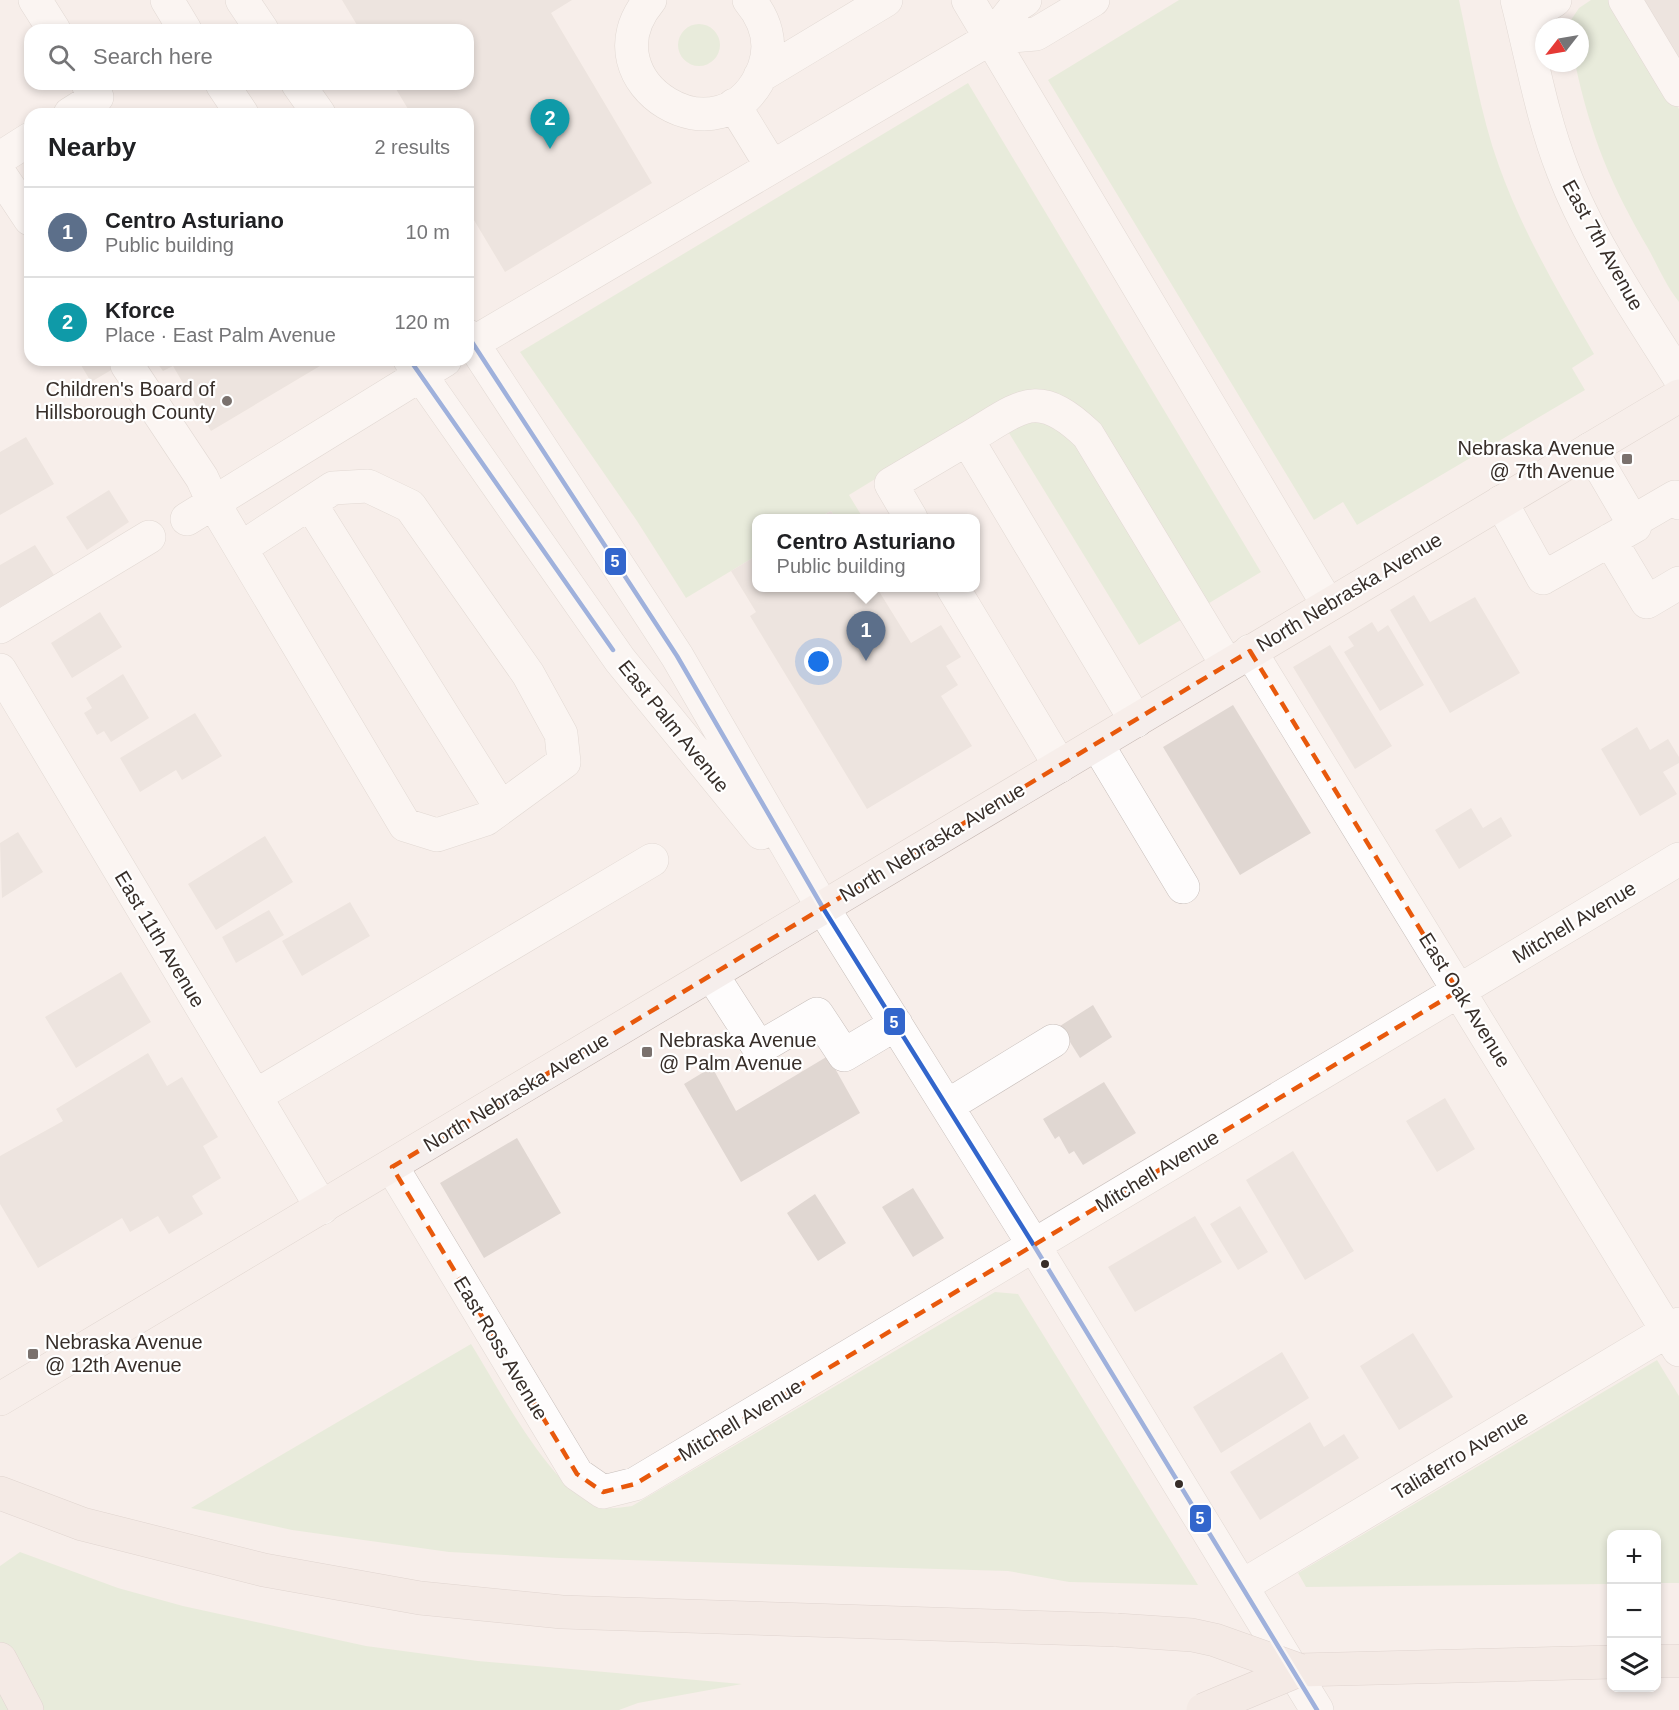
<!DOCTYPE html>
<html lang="en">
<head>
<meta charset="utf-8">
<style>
  :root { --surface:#fff; --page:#f2f2f2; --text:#202124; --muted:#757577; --line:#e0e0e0; --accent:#b45309 }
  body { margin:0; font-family:Helvetica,sans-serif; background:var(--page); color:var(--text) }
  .controls { position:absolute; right:18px; bottom:18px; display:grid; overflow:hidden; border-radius:12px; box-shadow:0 3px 9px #0003 }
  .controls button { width:54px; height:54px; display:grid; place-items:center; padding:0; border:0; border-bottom:2px solid var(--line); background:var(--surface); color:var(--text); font:30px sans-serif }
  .compass { position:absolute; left:1535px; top:18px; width:54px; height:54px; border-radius:50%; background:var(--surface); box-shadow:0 3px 9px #0003; rotate:239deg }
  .you { position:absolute; left:819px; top:662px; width:21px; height:21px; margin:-15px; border:4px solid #fff; border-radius:50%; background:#1a73e8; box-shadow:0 0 0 9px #1a73e833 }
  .badge { display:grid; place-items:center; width:39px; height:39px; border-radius:50%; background:var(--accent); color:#fff; font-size:20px; font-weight:700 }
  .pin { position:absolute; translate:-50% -50px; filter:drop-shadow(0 2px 3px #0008) }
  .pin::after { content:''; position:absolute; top:32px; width:21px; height:18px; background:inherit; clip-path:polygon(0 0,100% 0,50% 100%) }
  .popup { position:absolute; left:752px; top:514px; width:228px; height:78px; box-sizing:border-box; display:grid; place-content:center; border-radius:12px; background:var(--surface); filter:drop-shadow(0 2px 4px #0005); font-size:20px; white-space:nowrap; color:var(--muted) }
  .popup b { font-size:22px; color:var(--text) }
  .popup::after { content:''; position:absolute; left:50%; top:100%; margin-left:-12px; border:12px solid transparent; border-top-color:var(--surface) }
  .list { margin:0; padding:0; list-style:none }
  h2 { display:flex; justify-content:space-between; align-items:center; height:78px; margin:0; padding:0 24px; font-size:26px }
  h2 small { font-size:20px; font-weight:400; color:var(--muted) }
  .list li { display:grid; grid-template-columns:39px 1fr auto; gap:18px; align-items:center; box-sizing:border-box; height:90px; padding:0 24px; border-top:2px solid var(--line) }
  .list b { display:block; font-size:22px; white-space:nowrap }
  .list p { margin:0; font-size:20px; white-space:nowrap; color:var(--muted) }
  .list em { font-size:20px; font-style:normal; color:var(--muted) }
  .icon { flex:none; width:33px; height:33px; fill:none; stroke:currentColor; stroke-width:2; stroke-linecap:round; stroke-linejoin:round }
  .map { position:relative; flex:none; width:1679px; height:1710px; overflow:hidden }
  .search { position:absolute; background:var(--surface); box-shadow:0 3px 9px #0003; left:24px; top:24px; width:450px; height:66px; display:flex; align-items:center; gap:15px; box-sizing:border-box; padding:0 21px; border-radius:18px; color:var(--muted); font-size:22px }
  .panel { position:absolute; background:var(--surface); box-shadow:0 3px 9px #0003; left:24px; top:108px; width:450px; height:258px; border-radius:18px }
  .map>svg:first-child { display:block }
</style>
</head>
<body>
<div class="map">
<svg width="1679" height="1710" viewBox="0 0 1679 1710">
  <rect width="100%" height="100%" fill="#f7eeea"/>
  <!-- green -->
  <path fill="#d6e6cb" d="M1179 0H1459C1471 55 1480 113 1499 166 1523 233 1559 293 1594 354L1572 368 1585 390 1357 525 1343 502 1314 520 1048 80Z
    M1591 0H1613L1679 109V302C1667 287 1658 267 1649 250 1611 185 1591 138 1575 63H1580V27L1567 26 1579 8Z
    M678 45a21 21 0 1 1 42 0a21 21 0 1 1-42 0Z
    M968 83 1261 572 1139 645 993 407 849 495 863 518H836L831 511 818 518H756V556L686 598 637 521 520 352Z
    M995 1292 1018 1294 1198 1585 1069 1582 1008 1571 559 1558 449 1552 292 1530 191 1508 471 1344C497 1385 556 1500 604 1508 613 1509 623 1507 632 1506Z
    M1657 1360 1679 1396V1583H1657L1656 1534H1612L1611 1584 1306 1587 1298 1573Z
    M20 1552 118 1588 183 1606 366 1646 478 1661 742 1684 638 1703 619 1710H0V1566Z"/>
  <!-- building -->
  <path fill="#e0d7d2" d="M342 0H572L551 13 652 183 505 272 468 210V114H411L393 84H468V30H360Z
    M1645 0H1679V65L1641 3Z
    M78 360H128L91 382Z
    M155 360H330L211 431 173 366 163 371Z
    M26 437 54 484 0 515V452Z
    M109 490 129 522 87 550 66 517Z
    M831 511 836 518H818Z
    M35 545 54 575 0 607V565Z
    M756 556V588H877L911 643 941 625 961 657 946 666 958 685 941 696 972 746 867 809 750 616 756 612 731 571Z
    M1414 595 1430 622 1475 597 1520 673 1450 713 1390 610Z
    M100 612 122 647 72 678 51 643Z
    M1372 622 1378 632 1388 625 1424 685 1380 711 1344 652 1354 646 1348 637Z
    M1330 645 1392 746 1355 769 1293 667Z
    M123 674 149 718 111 742 104 731 97 735 84 713 92 708 86 698Z
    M1233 705 1311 833 1240 875 1163 747Z
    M195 713 222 756 182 780 176 770 140 792 120 758Z
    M1637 727 1650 750 1668 739 1679 757V763L1663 772 1677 794 1640 816 1601 749Z
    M1471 808 1483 828 1501 817 1512 836 1459 869 1435 830Z
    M18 832 43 872 2 898 0 843Z
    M265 836 293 882 216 930 188 884Z
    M350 902 370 936 302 976 282 941Z
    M269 910 284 935 236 963 222 937Z
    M121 972 151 1022 76 1068 45 1017Z
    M1093 1005 1112 1037 1080 1058 1060 1026Z
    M148 1053 167 1086 182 1077 218 1137 203 1146 221 1178 192 1196 203 1214 169 1234 158 1216 130 1232 122 1218 38 1268 0 1204V1156L63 1121 56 1109Z
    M828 1056 860 1113 741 1182 684 1084 712 1067 736 1111Z
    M1104 1082 1136 1133 1083 1165 1074 1151 1069 1154 1059 1136 1055 1139 1043 1119Z
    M1445 1098 1475 1149 1437 1172 1406 1121Z
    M517 1138 561 1213 484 1258 440 1183Z
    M1293 1151 1354 1251 1305 1280 1246 1180Z
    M913 1188 944 1238 913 1257 882 1207Z
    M815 1194 846 1243 818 1261 787 1213Z
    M1240 1206 1268 1252 1238 1270 1210 1224Z
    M1195 1216 1222 1262 1135 1312 1108 1267Z
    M1413 1333 1453 1397 1399 1430 1360 1366Z
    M1282 1352 1309 1398 1221 1453 1193 1407Z
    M1310 1422 1324 1447 1344 1434 1359 1458 1260 1520 1230 1472Z"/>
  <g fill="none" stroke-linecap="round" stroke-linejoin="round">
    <defs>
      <path id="minor" d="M35 0 54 30
        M167 0 185 30
        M242 0 262 30
        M650 0C581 82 725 170 764 68 773 43 765 19 749 0
        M968 0 1328 605
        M1025 0 1017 5 991 38 1036 34 1093 0
        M1517 0C1532 58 1541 115 1563 171 1590 242 1639 313 1679 377
        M1625 0 1679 90
        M1523 20 1555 0
        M760 76 886 0
        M222 84 242 114
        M298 84 319 114
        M734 105 772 167
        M70 114 97 97 88 84
        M0 158 30 139
        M0 174 30 219
        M468 336 677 656 823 908 1033 1244 1317 1710
        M468 346 991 38
        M410 360 620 660 761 833
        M127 365 202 478 213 502 405 825 437 835 486 819 564 762 561 734 528 674 410 506 368 486 333 488 241 548
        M967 439C1020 408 1036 385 1088 435L1227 665
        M1501 502 1543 578 1635 526 1590 449
        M310 503 501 808
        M911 518 891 484 967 439 1136 721
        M187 519 445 360
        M1632 522 1675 497 1679 503
        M1610 540 1647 602 1679 583
        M953 588 1060 766
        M0 627 149 537
        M1250 651 1679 1350
        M0 670 322 1208
        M1097 744 1183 887
        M712 975 759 1048 817 1014 844 1055 896 1024
        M255 1096 652 860
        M947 1106 1053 1041
        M392 1167 577 1474 603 1492 635 1484 1679 859
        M1242 1586 1679 1324"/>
      <path id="major" d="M0 1399 1679 396"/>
      <path id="highway" d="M0 1493 82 1524 264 1570 420 1598 562 1612 1117 1630
        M0 1659 27 1710
        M1656 1661H1679
        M1299 1670 1612 1662"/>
    </defs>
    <!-- minor casing -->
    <use href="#minor" stroke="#c7beba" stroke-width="34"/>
    <!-- major casing -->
    <use href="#major" stroke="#c4b6b1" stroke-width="34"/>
    <!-- highway casing -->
    <use href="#highway" stroke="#c4b6b1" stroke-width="34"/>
    <!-- minor -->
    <use href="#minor" stroke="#fefcfc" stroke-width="33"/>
    <!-- major -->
    <use href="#major" stroke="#f5eeec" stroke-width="33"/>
    <!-- highway -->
    <use href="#highway" stroke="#efe4e1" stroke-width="33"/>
    <defs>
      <path id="highway-bridge" d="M1117 1630 1192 1635 1215 1640 1299 1670
        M1203 1710 1299 1670"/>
    </defs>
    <!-- highway-bridge casing -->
    <use href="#highway-bridge" stroke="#c4b6b1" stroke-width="34" stroke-linecap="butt"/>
    <!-- highway-bridge -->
    <use href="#highway-bridge" stroke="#efe4e1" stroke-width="33"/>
    <defs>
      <path id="bus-1" d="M468 336 677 656 823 908 1033 1244 1317 1710
        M410 360 613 650"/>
    </defs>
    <!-- bus-1 casing -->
    <use href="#bus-1" stroke="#fff" stroke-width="9"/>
    <!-- bus-1 -->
    <use href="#bus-1" stroke="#36c" stroke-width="4.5"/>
  </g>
  <!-- marked area -->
  <path d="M0 0H1679V1710H0ZM1250 651 1458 991 635 1484 603 1492 577 1474 392 1167Z" fill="#f7eeea" fill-opacity=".55" fill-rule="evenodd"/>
  <path fill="none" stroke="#e8590c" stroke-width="4.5" stroke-dasharray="12 8" stroke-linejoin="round" d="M1250 651 1458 991 635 1484 603 1492 577 1474 392 1167Z"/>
  <!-- markers -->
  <g fill="#7a716d" stroke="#fff" stroke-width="2">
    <circle cx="227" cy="401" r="6"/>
    <rect x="1621" y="453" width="12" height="12" rx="3"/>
    <rect x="641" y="1046" width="12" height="12" rx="3"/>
    <rect x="27" y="1348" width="12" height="12" rx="3"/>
  </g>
  <g fill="#372e29" stroke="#fff" stroke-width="2">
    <circle cx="1045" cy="1264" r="5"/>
    <circle cx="1179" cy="1484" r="5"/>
  </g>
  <g text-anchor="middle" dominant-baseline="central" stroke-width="4.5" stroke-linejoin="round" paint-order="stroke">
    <!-- street labels -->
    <g font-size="20" fill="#372e29" stroke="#fff">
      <text transform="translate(1603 245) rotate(61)">East 7th Avenue</text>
      <text transform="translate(1349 592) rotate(-31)">North Nebraska Avenue</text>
      <text transform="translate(674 726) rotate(51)">East Palm Avenue</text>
      <text transform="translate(932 842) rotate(-31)">North Nebraska Avenue</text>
      <text transform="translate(1574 922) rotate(-31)">Mitchell Avenue</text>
      <text transform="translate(160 939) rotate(59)">East 11th Avenue</text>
      <text transform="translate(1465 1000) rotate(58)">East Oak Avenue</text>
      <text transform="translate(516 1092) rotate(-31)">North Nebraska Avenue</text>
      <text transform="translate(1157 1171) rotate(-31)">Mitchell Avenue</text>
      <text transform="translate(501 1348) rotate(59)">East Ross Avenue</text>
      <text transform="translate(740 1420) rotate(-31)">Mitchell Avenue</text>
      <text transform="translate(1460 1455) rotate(-31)">Taliaferro Avenue</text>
    </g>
    <!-- poi labels -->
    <g font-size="20" fill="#372e29" stroke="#fff" text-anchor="end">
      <text x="215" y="389">Children's Board of<tspan x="215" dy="23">Hillsborough County</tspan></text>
      <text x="1615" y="448">Nebraska Avenue<tspan x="1615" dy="23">@ 7th Avenue</tspan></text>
      <text x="659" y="1040" text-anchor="start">Nebraska Avenue<tspan x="659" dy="23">@ Palm Avenue</tspan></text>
      <text x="45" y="1342" text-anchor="start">Nebraska Avenue<tspan x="45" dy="23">@ 12th Avenue</tspan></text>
    </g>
  </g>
  <g stroke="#fff" stroke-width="2">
    <rect x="604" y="547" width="23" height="29" rx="6" fill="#36c"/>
    <rect x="883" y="1007" width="23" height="29" rx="6" fill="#36c"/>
    <rect x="1189" y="1504" width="23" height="29" rx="6" fill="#36c"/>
  </g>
  <g font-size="16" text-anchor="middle" font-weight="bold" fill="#fff">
    <text x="615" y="567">5</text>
    <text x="894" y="1028">5</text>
    <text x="1200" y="1524">5</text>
  </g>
</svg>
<div class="controls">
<button>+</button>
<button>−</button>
<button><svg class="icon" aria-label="layers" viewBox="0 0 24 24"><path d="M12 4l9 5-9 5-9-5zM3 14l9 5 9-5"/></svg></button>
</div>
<svg class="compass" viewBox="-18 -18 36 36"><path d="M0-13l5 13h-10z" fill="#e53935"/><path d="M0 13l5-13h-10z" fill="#757577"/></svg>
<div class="you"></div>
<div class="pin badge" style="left:866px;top:661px;background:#5c6f8a">1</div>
<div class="popup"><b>Centro Asturiano</b>Public building</div>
<div class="pin badge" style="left:550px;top:149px;background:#0f9aa8">2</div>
<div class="search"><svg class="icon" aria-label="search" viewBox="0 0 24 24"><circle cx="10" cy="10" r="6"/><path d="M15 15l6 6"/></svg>Search here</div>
<section class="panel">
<h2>Nearby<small>2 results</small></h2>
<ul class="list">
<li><span class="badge" style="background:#5c6f8a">1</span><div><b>Centro Asturiano</b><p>Public building</p></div><em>10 m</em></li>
<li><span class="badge" style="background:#0f9aa8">2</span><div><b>Kforce</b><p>Place · East Palm Avenue</p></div><em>120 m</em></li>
</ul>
</section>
</div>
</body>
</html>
